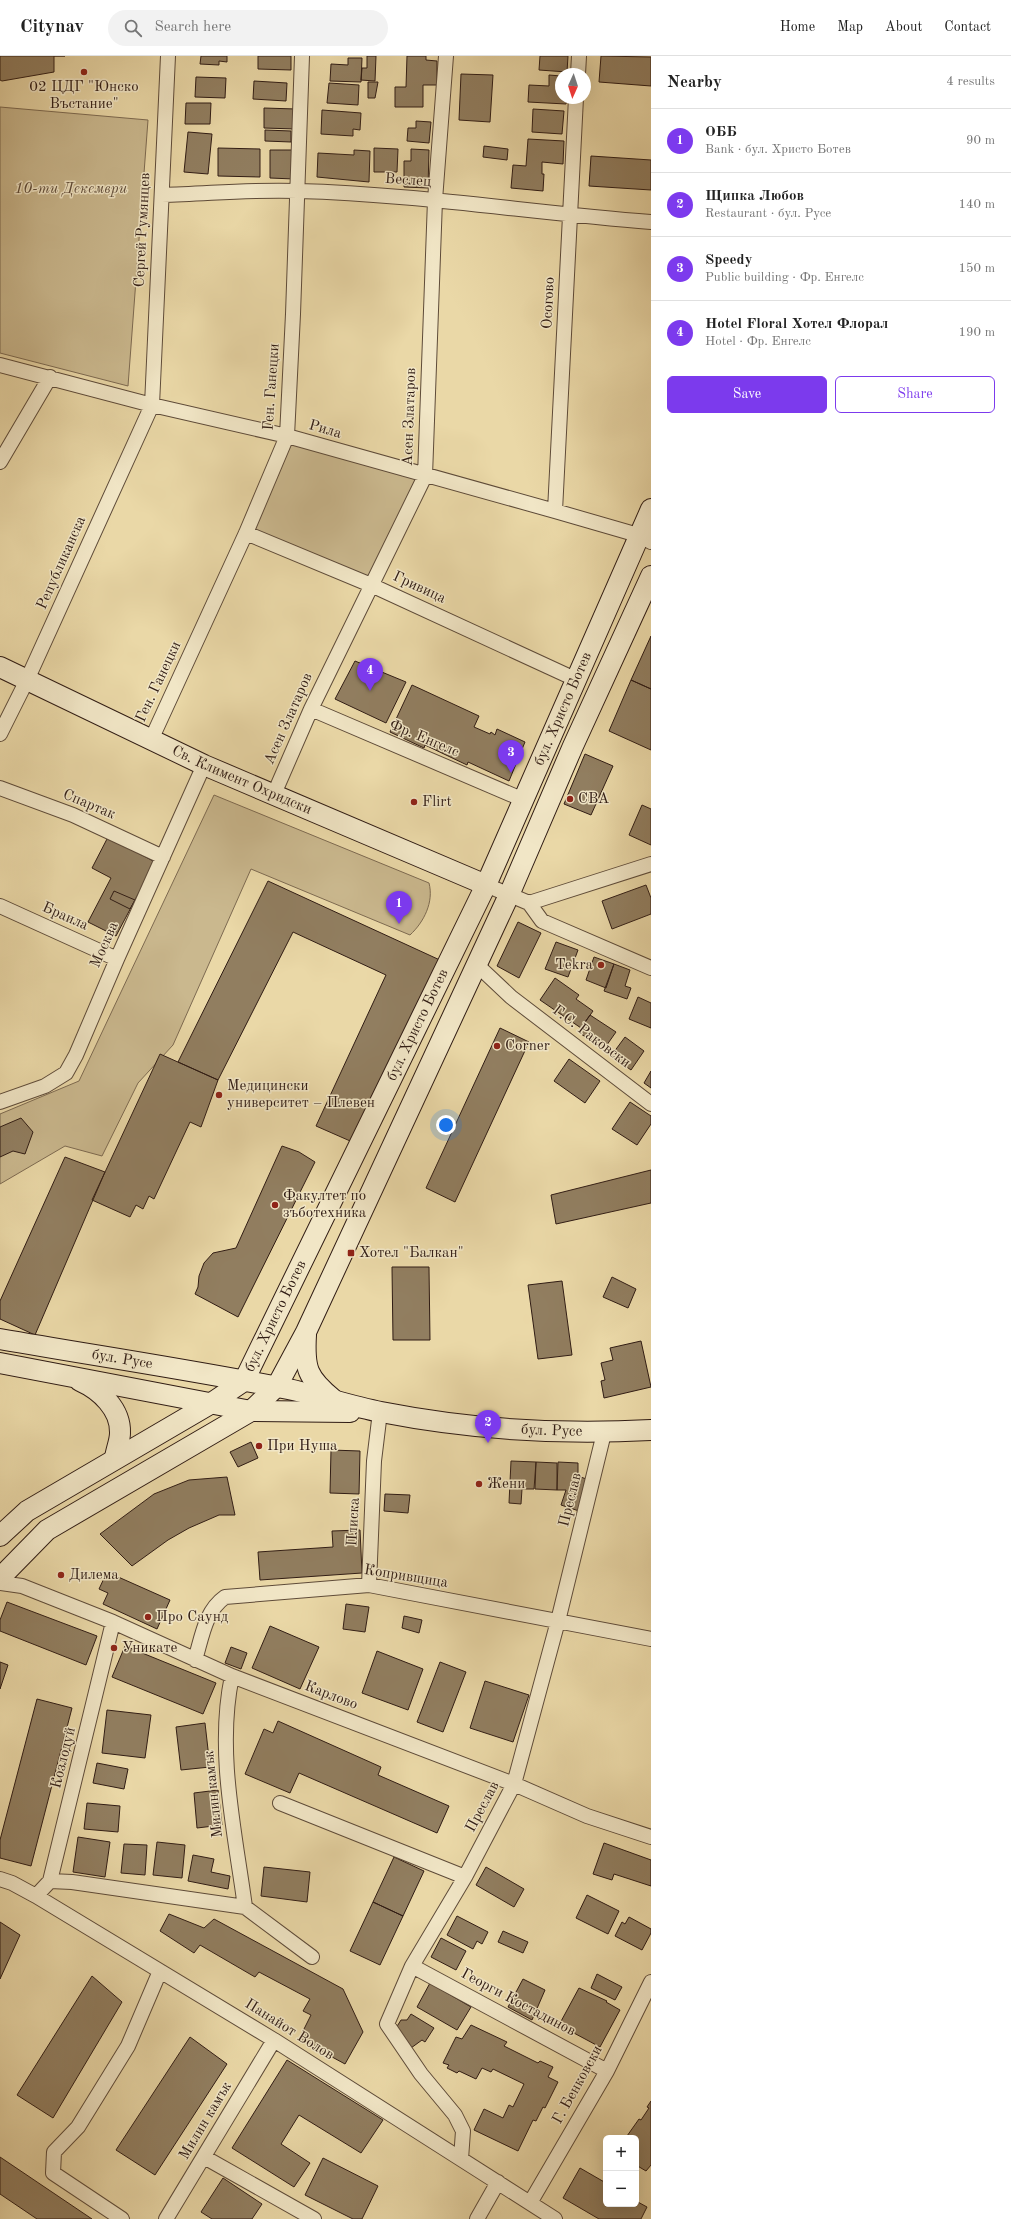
<!DOCTYPE html>
<html lang="en">
<head>
<meta charset="utf-8">
<style>
  :root { --surface:#fff; --page:#f2f2f2; --text:#222; --muted:#767676; --line:#e0e0e0; --accent:#7c3aed }
  body { margin:0; font-family:"Old Standard TT",serif; background:var(--page); color:var(--text) }
  .controls { position:absolute; right:12px; bottom:12px; display:grid; overflow:hidden; border-radius:6px; box-shadow:0 4px 16px #0002 }
  .controls button { width:36px; height:36px; display:grid; place-items:center; padding:0; border:0; border-bottom:1px solid var(--line); background:var(--surface); color:var(--text); font:20px sans-serif }
  .compass { position:absolute; left:555px; top:12px; width:36px; height:36px; border-radius:50%; background:var(--surface); box-shadow:0 4px 16px #0002; rotate:183deg }
  .you { position:absolute; left:446px; top:1069px; width:14px; height:14px; margin:-10px; border:3px solid #fff; border-radius:50%; background:#1a73e8; box-shadow:0 0 0 6px #1a73e833 }
  .badge { display:grid; place-items:center; width:26px; height:26px; border-radius:50%; background:var(--accent); color:#fff; font-size:13px; font-weight:700 }
  .pin { position:absolute; translate:-50% -33px; filter:drop-shadow(0 1px 2px #0008) }
  .pin::after { content:''; position:absolute; top:21px; width:14px; height:12px; background:inherit; clip-path:polygon(0 0,100% 0,50% 100%) }
  .list { margin:0; padding:0; list-style:none }
  h2 { display:flex; justify-content:space-between; align-items:center; height:52px; margin:0; padding:0 16px; font-size:17px }
  h2 small { font-size:13px; font-weight:400; color:var(--muted) }
  .list li { display:grid; grid-template-columns:26px 1fr auto; gap:12px; align-items:center; box-sizing:border-box; height:64px; padding:0 16px; border-top:1px solid var(--line) }
  .list b { display:block; font-size:15px; white-space:nowrap }
  .list p { margin:0; font-size:13px; white-space:nowrap; color:var(--muted) }
  .list em { font-size:13px; font-style:normal; color:var(--muted) }
  .actions { display:flex; gap:8px; padding:12px 16px }
  .actions a { flex:1; padding:9px 0; border:1px solid var(--accent); border-radius:6px; text-align:center; font-size:14px; color:var(--accent) }
  .actions .main { background:var(--accent); color:#fff }
  .icon { flex:none; width:22px; height:22px; fill:none; stroke:currentColor; stroke-width:2; stroke-linecap:round; stroke-linejoin:round }
  .map { position:relative; flex:none; width:651px; height:2163px; overflow:hidden }
  header { display:flex; align-items:center; gap:24px; box-sizing:border-box; height:56px; padding:0 20px; background:var(--surface); border-bottom:1px solid var(--line) }
  header strong { font-size:19px }
  nav { display:flex; gap:22px; margin-inline-start:auto; font-size:14px }
  .search { width:280px; height:36px; background:var(--page); display:flex; align-items:center; gap:10px; box-sizing:border-box; padding:0 14px; border-radius:22px; color:var(--muted); font-size:15px }
  main { display:flex }
  aside { flex:1; background:var(--surface) }
  .map>svg:first-child { display:block }
</style>
</head>
<body>
<header>
<strong>Citynav</strong>
<div class="search"><svg class="icon" aria-label="search" viewBox="0 0 24 24"><circle cx="10" cy="10" r="6"/><path d="M15 15l6 6"/></svg>Search here</div>
<nav><a>Home</a><a>Map</a><a>About</a><a>Contact</a></nav>
</header>
<main>
<div class="map">
<svg width="651" height="2163" viewBox="0 0 651 2163">
  <rect width="100%" height="100%" fill="#ead8a7"/>
  <filter id="stains"><feTurbulence type="fractalNoise" baseFrequency=".005" numOctaves="4"/><feColorMatrix values="0 0 0 0 .2 0 0 0 0 .09 0 0 0 0 .02 0 0 0 .5 -.17"/></filter>
  <radialGradient id="worn" r=".72"><stop offset=".6" stop-color="#630" stop-opacity="0"/><stop offset="1" stop-color="#630" stop-opacity=".3"/></radialGradient>
  <!-- green -->
  <path fill="#cab88e" stroke="#7d6a51" d="M0 51 148 64 128 330 0 297Z
    M287 380 425 420 371 529 246 477Z
    M214 739 429 827C434 846 424 866 410 879L251 813 173 989 138 1027 102 1100 65 1090 0 1128V1058L79 1025Z"/>
  <!-- building -->
  <path fill="#917e60" stroke="#301c14" d="M0 0H65H54V16L2 25 0 24Z
    M201 0H227V6L219 5V9L200 8Z
    M258 0H291V14L258 13Z
    M367 0H376L375 25 361 24 362 12H367Z
    M407 0H426V4L437 5V29H423V51H395V31H406Z
    M540 0H568L567 16 539 14Z
    M601 0 651 1V30L599 26Z
    M348 2H362L361 26 330 25 331 8 348 9Z
    M461 18 493 19 490 66 459 64Z
    M549 19 561 20V42H567L566 48 528 46 529 29 549 30Z
    M196 21 226 22 225 42 195 41Z
    M254 25 287 27 286 45 253 43Z
    M368 26H378L375 42H368Z
    M329 27 359 29 358 49 327 47Z
    M186 47H211L210 68H185Z
    M264 52 296 53V73L264 72Z
    M533 53 564 55 562 78 532 76Z
    M322 54 361 57 360 74 353 73V80L321 78Z
    M416 65 431 66 429 87 407 85 408 72H416Z
    M265 74 291 75V86L265 85Z
    M188 76 212 78 208 118 184 116Z
    M528 83 564 85 563 108 542 106V118H544L543 135 511 132 513 109 526 110Z
    M484 90 508 93 507 104 483 101Z
    M218 92 260 93V121L218 120Z
    M374 92 398 93 397 116H374Z
    M411 93 429 94 428 132 404 131V105H411Z
    M270 94H294V123L270 122Z
    M354 94 370 95 369 126 317 121 318 97 354 99Z
    M591 100 651 104V134L589 130Z
    M651 580V633L631 624Z
    M355 605 406 626 386 667 335 643Z
    M631 624 651 633V694L609 675Z
    M412 629 479 660 474 671 490 678 491 676 495 679 497 673 525 686 509 725 468 706 467 709 425 689 424 692 390 676Z
    M585 698 613 710 591 759 564 748Z
    M642 749 651 753V789L629 779Z
    M108 781 155 806 116 880 88 866 111 822 92 812Z
    M268 825 442 905 357 1088 316 1070 386 919 293 876 218 1024 178 1006Z
    M646 829 651 842V858L612 873 602 845Z
    M114 835 135 844 130 853 110 843Z
    M518 866 541 877 519 922 497 910Z
    M556 886 578 894 568 921 545 913Z
    M594 901 614 908 606 932 586 924Z
    M614 908 630 914 625 930 631 932 627 943 604 935Z
    M555 922 579 939 576 943 593 955 581 972 540 944Z
    M638 941 651 947V972L629 963Z
    M590 959 616 976 604 993 578 976Z
    M500 972 529 986 455 1146 426 1132Z
    M625 981 644 995 631 1014 611 1000Z
    M160 998 218 1024 201 1071 190 1066 154 1143 149 1140 143 1153 136 1149 130 1161 92 1144Z
    M569 1003 600 1025 585 1047 554 1025Z
    M651 1015V1032L644 1027Z
    M630 1046 651 1060V1068L637 1089 612 1073Z
    M21 1062 33 1076 25 1098 13 1095 0 1101V1071Z
    M282 1090 299 1096 315 1106 238 1261 195 1238 198 1231 199 1220 204 1207 213 1197 236 1192Z
    M65 1101 105 1116 35 1279 0 1263V1245Z
    M651 1114V1147L556 1168 551 1139Z
    M392 1211H429L430 1284H393Z
    M612 1221 636 1233 628 1252 603 1241Z
    M562 1225 572 1299 538 1303 528 1229Z
    M641 1285 651 1331 604 1342 601 1325 605 1324 601 1307 613 1304 610 1292Z
    M251 1386 258 1402 238 1411 230 1396Z
    M331 1394 360 1395 359 1438 330 1437Z
    M511 1405 536 1406 534 1433H522L521 1448 509 1447Z
    M536 1406 557 1407V1434L535 1433Z
    M558 1406 578 1407V1420L589 1424 579 1455 561 1449 566 1434H557Z
    M227 1421 235 1459H219L189 1472 168 1484 132 1510 100 1478 154 1438 189 1424Z
    M385 1438 410 1439 408 1457 384 1455Z
    M360 1474 362 1517 260 1524 258 1496 333 1491 332 1475Z
    M107 1516 170 1544 157 1573 103 1548 108 1537 99 1533Z
    M7 1546 97 1580 86 1609 0 1575V1564Z
    M346 1548 369 1551 365 1576 343 1573Z
    M404 1560 422 1564 419 1577 402 1572Z
    M270 1570 319 1591 300 1633 252 1612Z
    M125 1590 216 1627 203 1658 112 1621Z
    M231 1591 247 1597 241 1613 225 1607Z
    M377 1595 423 1613 408 1654 362 1637Z
    M0 1606 8 1609 0 1633Z
    M440 1606 466 1616 443 1676 417 1666Z
    M485 1625 529 1639 513 1686 470 1672Z
    M37 1643 72 1652 31 1810 0 1802V1784Z
    M107 1654 151 1659 145 1702 102 1697Z
    M278 1665 381 1711 378 1719 449 1750 437 1777 299 1717 290 1737 245 1718 264 1673 273 1677Z
    M205 1667 210 1711 181 1714 176 1671Z
    M97 1707 128 1713 124 1733 93 1727Z
    M218 1734 222 1769 197 1772 194 1737Z
    M87 1747 120 1750 118 1776 84 1773Z
    M78 1781 110 1786 105 1821 73 1816Z
    M157 1786 185 1789 182 1822 153 1819Z
    M604 1787 651 1804V1830L614 1818 612 1824 593 1818Z
    M124 1788 147 1789 145 1819 121 1817Z
    M193 1799 214 1803 211 1816 230 1820 228 1833 188 1825Z
    M394 1801 424 1815 403 1860 373 1846Z
    M264 1811 310 1816 307 1846 261 1840Z
    M486 1811 524 1833 514 1851 476 1829Z
    M587 1839 619 1855 608 1878 576 1862Z
    M373 1846 403 1860 380 1909 350 1895Z
    M169 1858 204 1872 214 1863 343 1933 363 1976 345 2008 299 1983 311 1959 303 1955 310 1943 259 1916 255 1921 200 1889 194 1897 160 1875Z
    M457 1860 488 1876 482 1888 477 1885 473 1893 447 1879Z
    M629 1861 651 1873V1877L642 1894 615 1880 622 1866 625 1868Z
    M0 1866 20 1879 0 1923Z
    M503 1875 528 1886 523 1897 498 1886Z
    M441 1882 466 1895 456 1914 431 1901Z
    M597 1918 622 1931 615 1944 591 1932Z
    M92 1920 122 1946 53 2062 17 2039Z
    M523 1923 545 1934 532 1964 508 1951Z
    M430 1927 471 1951 457 1974 417 1951Z
    M579 1932 607 1945 606 1946 620 1954 600 1991 559 1969Z
    M411 1958 434 1972 425 1986 422 1984 411 1992 396 1972 401 1964H407Z
    M471 1969 507 1986 504 1990 538 2007 540 2005 553 2011 548 2021 558 2026 545 2052 543 2051 536 2065 533 2064 518 2095 474 2074 484 2053 503 2062 509 2049 513 2051 524 2028 493 2013 491 2016 482 2012 476 2023 459 2015 457 2017 447 2012 449 2009 443 2007 456 1981 462 1983Z
    M190 1981 227 2008 155 2119 116 2094Z
    M287 2004 383 2064 361 2097 299 2059 281 2088 310 2107 294 2131 232 2092Z
    M651 2045V2109L646 2115 636 2109V2082L627 2080 639 2063 641 2064 649 2052 647 2051Z
    M0 2101 92 2163H37L0 2138Z
    M323 2102 378 2130 362 2163H353L305 2139Z
    M580 2112 606 2127V2148H636V2145L647 2151 641 2163H599L563 2142Z
    M223 2122 262 2148 252 2163H212L201 2156Z"/>
  <g fill="none" stroke-linecap="round" stroke-linejoin="round">
    <defs>
      <path id="street" d="M578 18 579 0
        M162 139C207 138 253 133 298 135 416 138 533 157 651 166
        M0 309 152 349 287 380 555 455 638 479 651 486
        M0 406 50 321
        M555 455 576 42
        M246 477 371 529 575 623
        M311 653 524 744
        M0 678 27 624 152 349 168 0
        M151 684 246 477 287 380 293 258 302 0
        M0 732 73 759 163 801
        M274 738 311 653 425 420 435 144 446 0
        M486 829 529 847 651 808
        M529 847 542 865 651 912
        M0 850 117 903
        M476 908 511 941 651 1048
        M0 1046 45 1030 66 1017 76 999 117 903 204 709
        M0 1527 22 1530 113 1566 232 1620 514 1728 587 1760 651 1781
        M369 1529 374 1405 380 1356
        M195 1604C202 1581 205 1555 225 1541L369 1529 651 1583
        M232 1620C216 1695 235 1776 245 1851
        M280 1747 465 1821
        M0 1823 12 1827 36 1840 274 1984 555 2163
        M50 1825 72 1826 245 1851 312 1901
        M36 1840 50 1825 113 1566
        M412 1910 607 2015
        M204 2101 314 2163
        M461 2103 463 2075 455 2059 421 2018 387 1968 412 1910 465 1821 514 1728 558 1565 604 1377
        M530 2147 607 2015 651 1926
        M122 2163 53 2117 54 2096 78 2071 128 1990 160 1915
        M166 2163 274 1984
        M477 2163 498 2126"/>
      <g id="secondary">
        <path id="s1" d="M0 611 204 709 486 829"/>
        <path d="M306 1279C304 1312 307 1322 333 1343"/>
        <path id="s2" d="M0 1283C92 1299 186 1313 278 1331 312 1337 346 1349 381 1356 468 1373 562 1379 651 1374"/>
        <path d="M0 1307 251 1355 350 1356"/>
        <path d="M80 1325C100 1334 121 1353 120 1377 120 1385 116 1394 115 1402"/>
        <path id="s3" d="M0 1480 27 1455 210 1348 244 1325 486 829 651 453"/>
        <path d="M0 1522 47 1474 251 1355 277 1330 306 1276 509 839 573 690 651 520"/>
      </g>
    </defs>
    <!-- street casing -->
    <use href="#street" stroke="#5e4b39" stroke-width="16"/>
    <!-- secondary casing -->
    <use href="#secondary" stroke="#301c14" stroke-width="22"/>
    <!-- street -->
    <use href="#street" stroke="#f1e6c6" stroke-width="14"/>
    <!-- secondary -->
    <use href="#secondary" stroke="#f1e6c6" stroke-width="20"/>
  </g>
  <!-- markers -->
  <g fill="#8f2418" stroke="#f1e6c6" stroke-width="1.5">
    <circle cx="84" cy="16" r="4"/>
    <circle cx="570" cy="743" r="4"/>
    <circle cx="414" cy="746" r="4"/>
    <circle cx="601" cy="909" r="4"/>
    <circle cx="497" cy="990" r="4"/>
    <circle cx="219" cy="1039" r="4"/>
    <circle cx="275" cy="1149" r="4"/>
    <rect x="347" y="1193" width="8" height="8" rx="2"/>
    <circle cx="259" cy="1390" r="4"/>
    <circle cx="479" cy="1428" r="4"/>
    <circle cx="61" cy="1519" r="4"/>
    <circle cx="148" cy="1561" r="4"/>
    <circle cx="114" cy="1592" r="4"/>
  </g>
  <g text-anchor="middle" dominant-baseline="central" stroke-width="3" stroke-linejoin="round" paint-order="stroke">
    <!-- poi labels -->
    <g font-size="15" fill="#301c14" stroke="#f1e6c6" text-anchor="start">
      <text x="84" y="31" text-anchor="middle">02 ЦДГ "Юнско<tspan x="84" dy="17">Въстание"</tspan></text>
      <text x="578" y="743">CBA</text>
      <text x="422" y="746">Flirt</text>
      <text x="593" y="909" text-anchor="end">Tekra</text>
      <text x="505" y="990">Corner</text>
      <text x="227" y="1030">Медицински<tspan x="227" dy="17">университет – Плевен</tspan></text>
      <text x="283" y="1140">Факултет по<tspan x="283" dy="17">зъботехника</tspan></text>
      <text x="359" y="1197">Хотел "Балкан"</text>
      <text x="267" y="1390">При Нуша</text>
      <text x="487" y="1428">Жени</text>
      <text x="69" y="1519">Дилема</text>
      <text x="156" y="1561">Про Саунд</text>
      <text x="122" y="1592">Уникате</text>
    </g>
    <!-- street labels -->
    <g font-size="15" fill="#301c14" stroke="#f1e6c6">
      <text transform="translate(408 125) rotate(4)">Веслец</text>
      <text transform="translate(143 174) rotate(-87)">Сергей Румянцев</text>
      <text transform="translate(549 247) rotate(-87)">Осогово</text>
      <text transform="translate(272 331) rotate(-86)">Ген. Ганецки</text>
      <text transform="translate(410 361) rotate(-88)">Асен Златаров</text>
      <text transform="translate(325 374) rotate(16)">Рила</text>
      <text transform="translate(62 507) rotate(-66)">Републиканска</text>
      <text transform="translate(419 532) rotate(25)">Гривица</text>
      <text transform="translate(159 626) rotate(-65)">Ген. Ганецки</text>
      <text stroke="none"><textPath href="#s3" startOffset="1034">бул. Христо Ботев</textPath></text>
      <text transform="translate(289 663) rotate(-66)">Асен Златаров</text>
      <text transform="translate(424 683) rotate(23)">Фр. Енгелс</text>
      <text stroke="none"><textPath href="#s1" startOffset="267">Св. Климент Охридски</textPath></text>
      <text transform="translate(89 749) rotate(23)">Спартак</text>
      <text transform="translate(65 861) rotate(24)">Браила</text>
      <text transform="translate(105 889) rotate(-66)">Москва</text>
      <text stroke="none"><textPath href="#s3" startOffset="686">бул. Христо Ботев</textPath></text>
      <text transform="translate(591 981) rotate(37)">Г.С. Раковски</text>
      <text stroke="none"><textPath href="#s3" startOffset="362">бул. Христо Ботев</textPath></text>
      <text stroke="none"><textPath href="#s2" startOffset="124">бул. Русе</textPath></text>
      <text stroke="none"><textPath href="#s2" startOffset="560">бул. Русе</textPath></text>
      <text transform="translate(571 1444) rotate(-76)">Преслав</text>
      <text transform="translate(354 1466) rotate(-87)">Плиска</text>
      <text transform="translate(406 1521) rotate(9)">Копривщица</text>
      <text transform="translate(331 1640) rotate(21)">Карлово</text>
      <text transform="translate(64 1702) rotate(-76)">Козлодуй</text>
      <text transform="translate(214 1738) rotate(-96)">Милин камък</text>
      <text transform="translate(483 1751) rotate(-62)">Преслав</text>
      <text transform="translate(518 1947) rotate(28)">Георги Костадинов</text>
      <text transform="translate(289 1974) rotate(32)">Панайот Волов</text>
      <text transform="translate(578 2029) rotate(-61)">Г. Бенковски</text>
      <text transform="translate(206 2065) rotate(-59)">Милин камък</text>
    </g>
    <!-- park labels -->
    <g font-size="15" font-style="italic" fill="#5e4b39" stroke="#f1e6c6">
      <text x="71" y="133">10-ти Декември</text>
    </g>
  </g>
  <rect width="100%" height="100%" filter="url(#stains)"/>
  <rect width="100%" height="100%" fill="url(#worn)"/>
</svg>
<div class="controls">
<button>+</button>
<button>−</button>
</div>
<svg class="compass" viewBox="-18 -18 36 36"><path d="M0-13l5 13h-10z" fill="#e53935"/><path d="M0 13l5-13h-10z" fill="#767676"/></svg>
<div class="you"></div>
<div class="pin badge" style="left:399px;top:868px">1</div>
<div class="pin badge" style="left:488px;top:1387px">2</div>
<div class="pin badge" style="left:511px;top:717px">3</div>
<div class="pin badge" style="left:370px;top:635px">4</div>
</div>
<aside>
<h2>Nearby<small>4 results</small></h2>
<ul class="list">
<li><span class="badge">1</span><div><b>ОББ</b><p>Bank · бул. Христо Ботев</p></div><em>90 m</em></li>
<li><span class="badge">2</span><div><b>Щипка Любов</b><p>Restaurant · бул. Русе</p></div><em>140 m</em></li>
<li><span class="badge">3</span><div><b>Speedy</b><p>Public building · Фр. Енгелс</p></div><em>150 m</em></li>
<li><span class="badge">4</span><div><b>Hotel Floral Хотел Флорал</b><p>Hotel · Фр. Енгелс</p></div><em>190 m</em></li>
</ul>
<div class="actions"><a class="main">Save</a><a>Share</a></div>
</aside>
</main>
</body>
</html>
